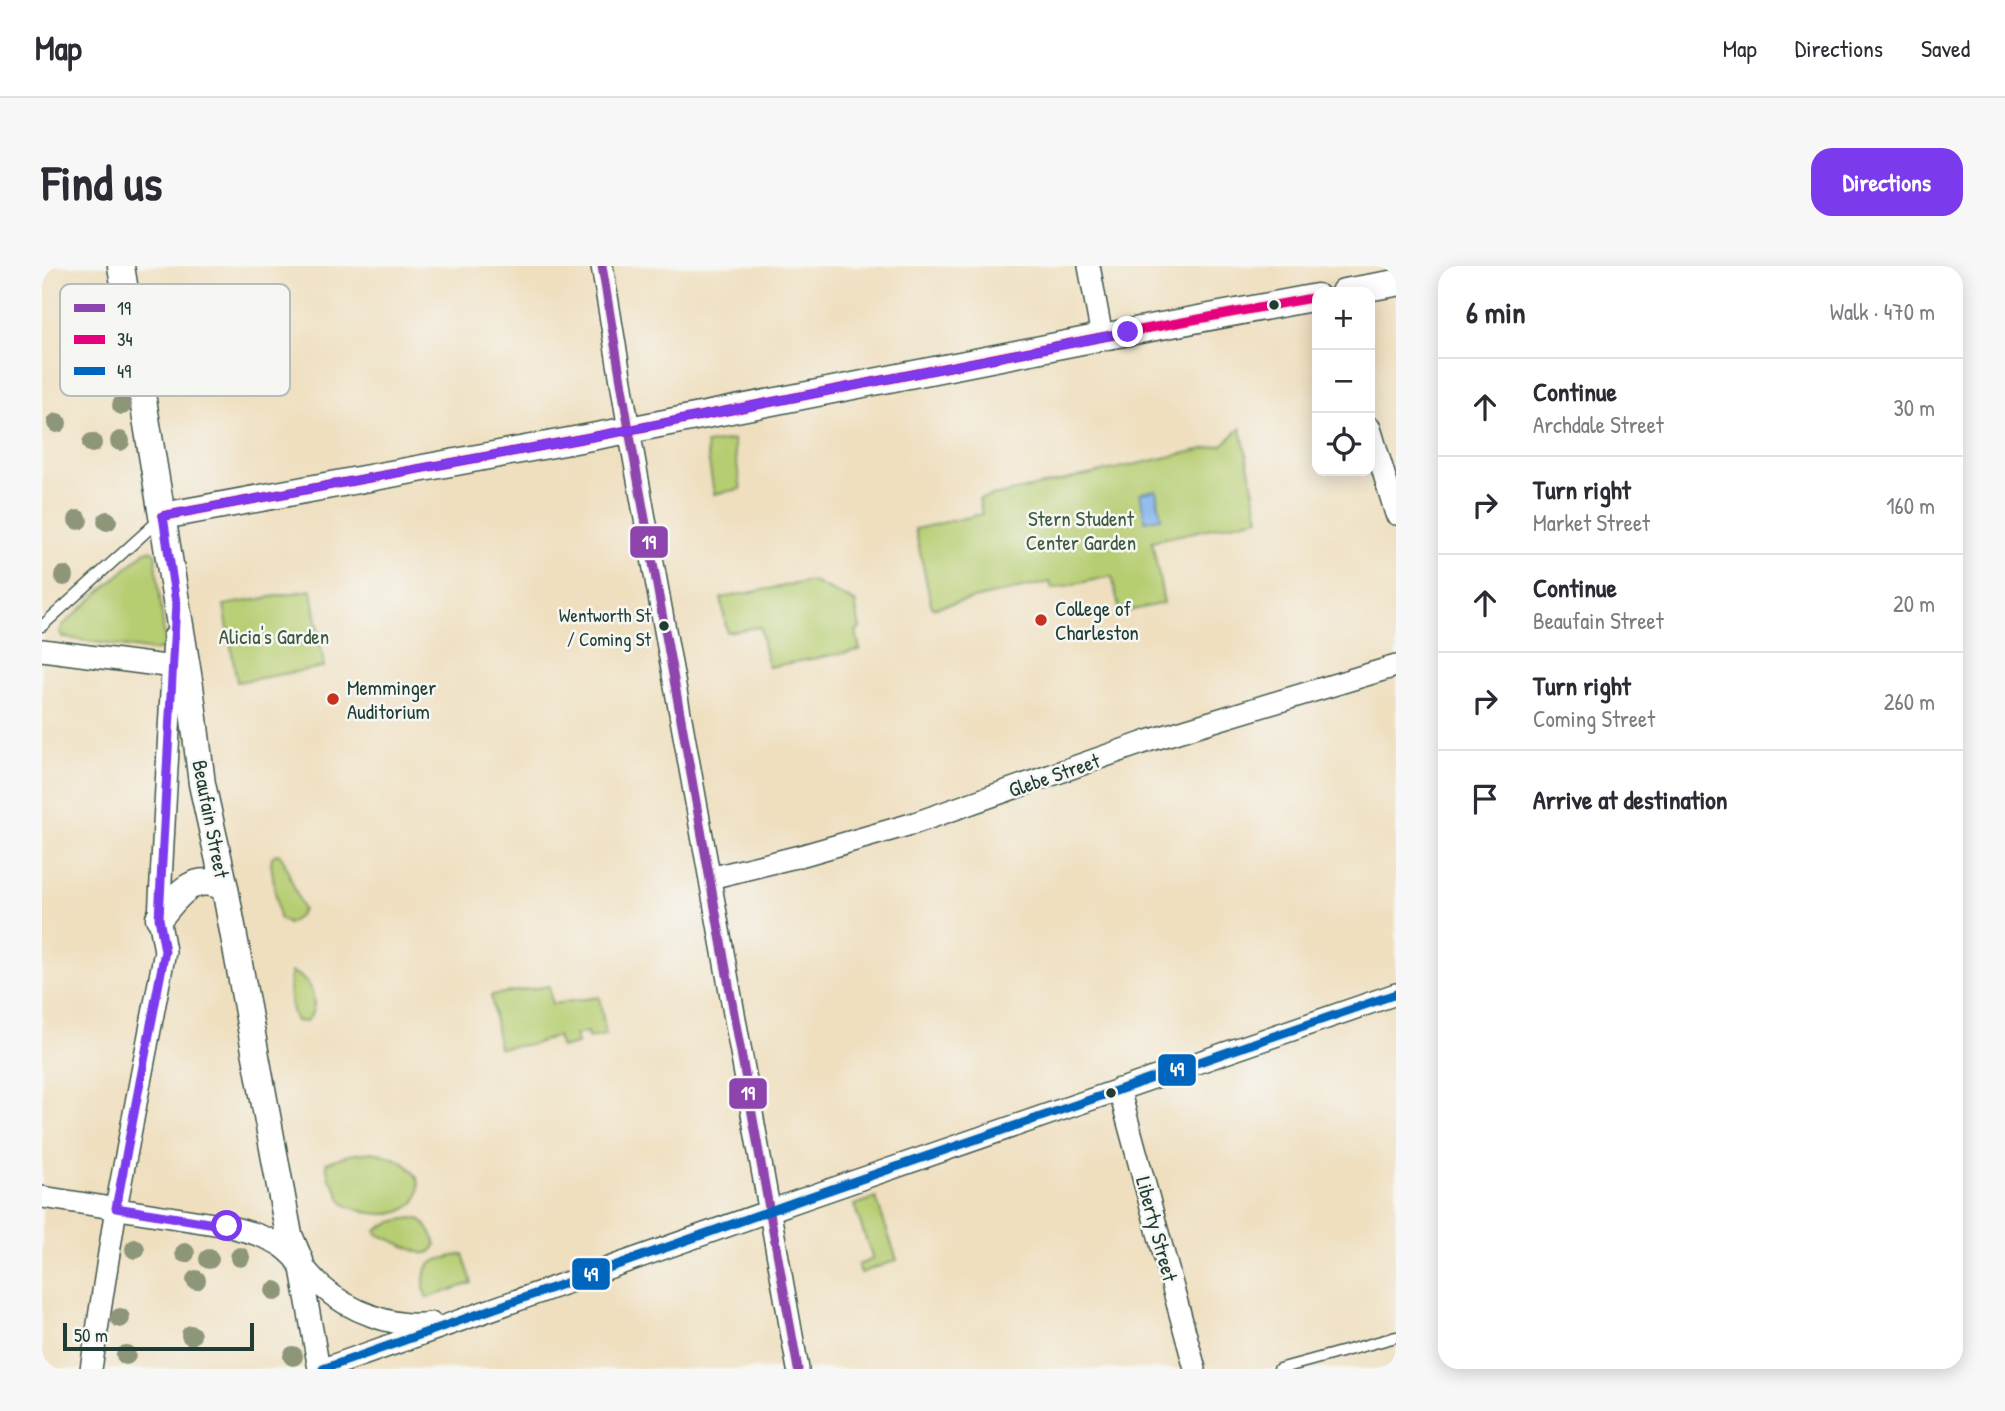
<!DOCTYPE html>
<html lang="en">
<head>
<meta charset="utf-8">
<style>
  :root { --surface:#fff; --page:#f7f7f7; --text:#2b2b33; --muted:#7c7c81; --line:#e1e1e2; --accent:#7c3aed }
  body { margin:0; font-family:"Patrick Hand",sans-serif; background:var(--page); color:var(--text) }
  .controls { position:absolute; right:21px; top:21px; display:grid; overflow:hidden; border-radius:14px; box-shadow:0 4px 18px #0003 }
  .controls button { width:63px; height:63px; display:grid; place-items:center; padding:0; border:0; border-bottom:2px solid var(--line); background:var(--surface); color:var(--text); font:35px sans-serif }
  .scale { position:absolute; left:21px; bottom:18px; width:191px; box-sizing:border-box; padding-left:7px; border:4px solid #1f3d34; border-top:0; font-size:19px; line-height:24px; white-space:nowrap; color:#1f3d34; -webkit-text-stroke:5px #f6f6f2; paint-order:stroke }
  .stop { position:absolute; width:21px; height:21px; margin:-16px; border:5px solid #7c3aed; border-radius:50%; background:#fff }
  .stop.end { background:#7c3aed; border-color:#fff; box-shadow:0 2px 7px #0008 }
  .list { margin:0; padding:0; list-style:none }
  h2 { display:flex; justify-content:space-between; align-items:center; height:91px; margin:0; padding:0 28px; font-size:30px }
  h2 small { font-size:23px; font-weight:400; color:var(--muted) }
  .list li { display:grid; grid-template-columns:46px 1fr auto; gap:21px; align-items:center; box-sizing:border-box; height:98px; padding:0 28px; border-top:2px solid var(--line) }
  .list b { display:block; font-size:26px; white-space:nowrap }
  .list p { margin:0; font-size:23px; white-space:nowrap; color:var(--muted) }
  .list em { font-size:23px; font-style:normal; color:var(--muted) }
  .icon { flex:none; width:38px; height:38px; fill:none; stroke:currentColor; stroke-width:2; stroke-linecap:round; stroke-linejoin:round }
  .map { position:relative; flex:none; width:1354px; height:1103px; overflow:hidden; border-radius:21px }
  header { display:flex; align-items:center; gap:42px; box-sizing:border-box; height:98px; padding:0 35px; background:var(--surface); border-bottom:2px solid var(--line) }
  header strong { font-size:33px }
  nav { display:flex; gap:38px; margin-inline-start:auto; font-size:24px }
  .intro { display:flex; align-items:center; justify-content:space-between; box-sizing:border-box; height:168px; padding:0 42px }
  h1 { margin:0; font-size:49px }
  .button { padding:18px 32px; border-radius:21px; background:var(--accent); color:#fff; font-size:24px; font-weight:700 }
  main { display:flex; gap:42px; padding:0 42px }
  aside { flex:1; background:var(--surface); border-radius:21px; box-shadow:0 4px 18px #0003 }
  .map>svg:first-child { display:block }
</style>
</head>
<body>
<header>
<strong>Map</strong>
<nav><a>Map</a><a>Directions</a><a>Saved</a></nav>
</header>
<div class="intro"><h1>Find us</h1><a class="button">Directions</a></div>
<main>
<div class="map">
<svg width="1354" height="1103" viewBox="0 0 1354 1103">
  <rect width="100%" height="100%" fill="#f6f6f2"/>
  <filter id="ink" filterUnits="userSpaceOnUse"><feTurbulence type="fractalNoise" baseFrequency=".0143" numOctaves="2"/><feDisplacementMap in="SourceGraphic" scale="14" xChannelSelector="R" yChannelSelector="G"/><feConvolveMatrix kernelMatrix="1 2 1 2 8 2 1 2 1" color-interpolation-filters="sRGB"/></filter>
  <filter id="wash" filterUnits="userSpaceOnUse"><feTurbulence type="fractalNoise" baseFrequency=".00686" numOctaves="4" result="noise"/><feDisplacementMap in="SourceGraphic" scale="28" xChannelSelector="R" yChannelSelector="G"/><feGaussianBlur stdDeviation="1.57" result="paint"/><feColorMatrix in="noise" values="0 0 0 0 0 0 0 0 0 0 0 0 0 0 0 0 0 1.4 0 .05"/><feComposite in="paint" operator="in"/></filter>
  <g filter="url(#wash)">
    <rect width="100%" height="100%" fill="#efdfbf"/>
    <!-- green -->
    <path fill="#b7cd72" stroke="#6b8553" stroke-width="2" d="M1199 162 1217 252 1110 275 1122 337 1078 347 1070 310 1010 323 1008 316 890 342 873 263 940 248 937 233 1180 179Z
      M691 174 699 223 672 228 664 178Z
      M109 284 113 287 123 377 119 383 111 385 20 371 18 366 21 359 104 285Z
      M769 315 813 336 818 363 814 365 818 384 726 401 718 361 685 366 679 332Z
      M270 324 282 401 195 416 182 339Z
      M234 588 238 589 241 593 261 644 256 651 246 658 237 652 229 597 230 591Z
      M249 706C269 711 281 742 263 756L254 755C247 742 246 720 249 706Z
      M507 720 510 738 557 731 564 769 546 772 545 766 533 769 535 778 519 782 515 770 492 778 457 782 449 729Z
      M330 886C402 898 385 960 325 946 318 944 310 943 304 939 295 933 297 919 287 913L284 897 306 889Z
      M834 932 855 994 819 1007 816 999 831 993 812 939Z
      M370 952 380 954C386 962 392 970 394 979 391 986 387 988 379 987L335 968 334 965C344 956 357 954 370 952Z
      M421 988 430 1017 385 1032C382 1026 382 1022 382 1015 382 991 403 993 421 988Z"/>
    <!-- water -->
    <path fill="#80b0eb" stroke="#507690" stroke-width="2" d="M1114 224 1119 252 1103 255 1098 227Z"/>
  </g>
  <g filter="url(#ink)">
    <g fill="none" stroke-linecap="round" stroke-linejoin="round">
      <defs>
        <path id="service" d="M0 360 117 254
          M1237 1103 1354 1071"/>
        <path id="minor" d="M560 0 587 164 756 1103
          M1047 0 1060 71
          M1328 162 1354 248
          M0 384 131 401
          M668 612 758 590 873 557 1106 475 1354 400
          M1077 823 1153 1103
          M0 931 185 960C203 965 225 970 241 981 256 992 265 1007 279 1020 307 1045 352 1063 389 1057
          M258 997 277 1103
          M49 1103 74 942 123 685 117 652 132 371
          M281 1103 764 932 1354 728"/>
        <path id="tertiary" d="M79 0 148 420 160 518 183 622 247 969 258 995
          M1302 26 1354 17
          M121 250 587 164 1060 71 1275 31
          M117 652C136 629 151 605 183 622"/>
      </defs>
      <!-- service casing -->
      <use href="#service" stroke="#3e5549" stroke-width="13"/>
      <!-- minor casing -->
      <use href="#minor" stroke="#3e5549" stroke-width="24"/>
      <!-- tertiary casing -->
      <use href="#tertiary" stroke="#3e5549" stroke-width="29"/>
      <!-- service -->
      <use href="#service" stroke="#fff" stroke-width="10"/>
      <!-- minor -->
      <use href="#minor" stroke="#fff" stroke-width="21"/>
      <!-- tertiary -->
      <use href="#tertiary" stroke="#fff" stroke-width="26"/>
      <defs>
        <path id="bus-1" d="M560 0 587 164 756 1103"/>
        <path id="bus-2" d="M121 250 587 164 1060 71 1275 31"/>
        <path id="bus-3" d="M281 1103 764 932 1354 728"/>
      </defs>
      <!-- bus-1 casing -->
      <use href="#bus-1" stroke="#f6f6f2" stroke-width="14"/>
      <!-- bus-2 casing -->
      <use href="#bus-2" stroke="#f6f6f2" stroke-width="14"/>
      <!-- bus-3 casing -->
      <use href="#bus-3" stroke="#f6f6f2" stroke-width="14"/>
      <!-- bus-1 -->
      <use href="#bus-1" stroke="#8e44ad" stroke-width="9"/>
      <!-- bus-2 -->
      <use href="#bus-2" stroke="#e5007d" stroke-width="9"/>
      <!-- bus-3 -->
      <use href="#bus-3" stroke="#0065bd" stroke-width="9"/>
    </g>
    <!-- trees -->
    <g fill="#8d9679">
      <circle cx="80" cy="139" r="10"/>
      <circle cx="15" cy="157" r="10"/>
      <circle cx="78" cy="175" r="10"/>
      <circle cx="50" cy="177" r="10"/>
      <circle cx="36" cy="254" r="10"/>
      <circle cx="65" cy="255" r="10"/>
      <circle cx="22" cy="310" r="10"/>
      <circle cx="93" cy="983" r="10"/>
      <circle cx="143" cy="987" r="10"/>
      <circle cx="198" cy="991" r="10"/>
      <circle cx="167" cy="993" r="10"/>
      <circle cx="154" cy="1014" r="10"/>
      <circle cx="233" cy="1025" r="10"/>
      <circle cx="78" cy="1052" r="10"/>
      <circle cx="149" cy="1069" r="10"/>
      <circle cx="84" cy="1089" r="10"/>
      <circle cx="251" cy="1090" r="10"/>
    </g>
  </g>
  <g fill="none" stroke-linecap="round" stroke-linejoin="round" filter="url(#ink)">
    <!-- route -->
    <path stroke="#7c3aed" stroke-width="9" d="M185 960 74 942 123 685 117 652 134 337 121 250 587 164 1086 66"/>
  </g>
  <!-- markers -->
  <g fill="#1f3d34" stroke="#f6f6f2" stroke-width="2.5">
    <circle cx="1232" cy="39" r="6"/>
    <circle cx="622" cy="360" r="6"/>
    <circle cx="1069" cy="827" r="6"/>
  </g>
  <g fill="#c8321e" stroke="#f6f6f2" stroke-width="2.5">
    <circle cx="999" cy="354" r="7"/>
    <circle cx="291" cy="433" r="7"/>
  </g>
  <g text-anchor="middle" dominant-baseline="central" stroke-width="5" stroke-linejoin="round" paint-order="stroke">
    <!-- bus labels -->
    <g font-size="19" fill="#1f3d34" stroke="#f6f6f2" text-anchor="end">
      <text x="609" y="349">Wentworth St<tspan x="609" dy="24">/ Coming St</tspan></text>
    </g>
    <!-- park labels -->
    <g font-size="21" fill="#3d5a40" stroke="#f6f6f2">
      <text x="1039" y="252">Stern Student<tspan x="1039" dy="24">Center Garden</tspan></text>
      <text x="232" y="370">Alicia's Garden</text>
    </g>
    <!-- poi labels -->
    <g font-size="21" fill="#1f3d34" stroke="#f6f6f2" text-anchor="start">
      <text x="1013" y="342">College of<tspan x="1013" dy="24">Charleston</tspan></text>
      <text x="305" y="421">Memminger<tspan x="305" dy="24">Auditorium</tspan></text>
    </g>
    <!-- street labels -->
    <g font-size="21" fill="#1f3d34" stroke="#f6f6f2">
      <text transform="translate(1012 509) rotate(-19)">Glebe Street</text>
      <text transform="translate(169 553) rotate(79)">Beaufain Street</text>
      <text transform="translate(1115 963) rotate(75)">Liberty Street</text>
    </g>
  </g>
  <!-- legend -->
  <rect x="18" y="18" width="230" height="112" rx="10" fill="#f6f6f2" stroke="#b6beb9" stroke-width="2"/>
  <rect x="32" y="38" width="31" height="8" fill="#8e44ad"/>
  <rect x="32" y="69" width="31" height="9" fill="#e5007d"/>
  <rect x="32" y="101" width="31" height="8" fill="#0065bd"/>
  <g font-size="19" fill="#1f3d34">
    <text x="75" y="49">19</text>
    <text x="75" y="80">34</text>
    <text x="75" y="112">49</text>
  </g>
  <g stroke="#f6f6f2" stroke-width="2.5">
    <rect x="587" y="259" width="40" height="34" rx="7" fill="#8e44ad"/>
    <rect x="1115" y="787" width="40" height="34" rx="7" fill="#0065bd"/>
    <rect x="686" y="811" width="40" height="33" rx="7" fill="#8e44ad"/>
    <rect x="529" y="991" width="40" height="34" rx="7" fill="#0065bd"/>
  </g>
  <g font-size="19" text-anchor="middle" font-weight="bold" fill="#fff">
    <text x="607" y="283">19</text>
    <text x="1135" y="810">49</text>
    <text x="706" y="834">19</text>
    <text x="549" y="1015">49</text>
  </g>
</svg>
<div class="controls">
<button>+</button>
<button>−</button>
<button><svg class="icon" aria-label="locate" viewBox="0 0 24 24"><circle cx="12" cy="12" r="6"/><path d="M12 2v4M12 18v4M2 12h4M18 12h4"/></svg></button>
</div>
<div class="scale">50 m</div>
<div class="stop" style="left:185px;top:960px"></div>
<div class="stop end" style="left:1086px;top:66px"></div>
</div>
<aside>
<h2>6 min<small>Walk · 470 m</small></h2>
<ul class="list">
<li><svg class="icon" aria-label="ahead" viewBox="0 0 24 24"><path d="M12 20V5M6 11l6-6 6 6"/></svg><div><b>Continue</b><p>Archdale Street</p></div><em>30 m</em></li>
<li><svg class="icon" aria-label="right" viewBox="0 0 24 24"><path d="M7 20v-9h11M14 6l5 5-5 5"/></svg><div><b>Turn right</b><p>Market Street</p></div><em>160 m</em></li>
<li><svg class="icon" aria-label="ahead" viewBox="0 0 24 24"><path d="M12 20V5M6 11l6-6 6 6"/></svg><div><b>Continue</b><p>Beaufain Street</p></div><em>20 m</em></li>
<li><svg class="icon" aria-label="right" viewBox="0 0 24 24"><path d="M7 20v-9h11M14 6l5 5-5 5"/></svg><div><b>Turn right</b><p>Coming Street</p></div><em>260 m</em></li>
<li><svg class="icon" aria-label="arrive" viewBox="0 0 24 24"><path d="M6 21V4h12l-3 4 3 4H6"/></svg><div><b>Arrive at destination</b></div></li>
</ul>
</aside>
</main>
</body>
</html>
